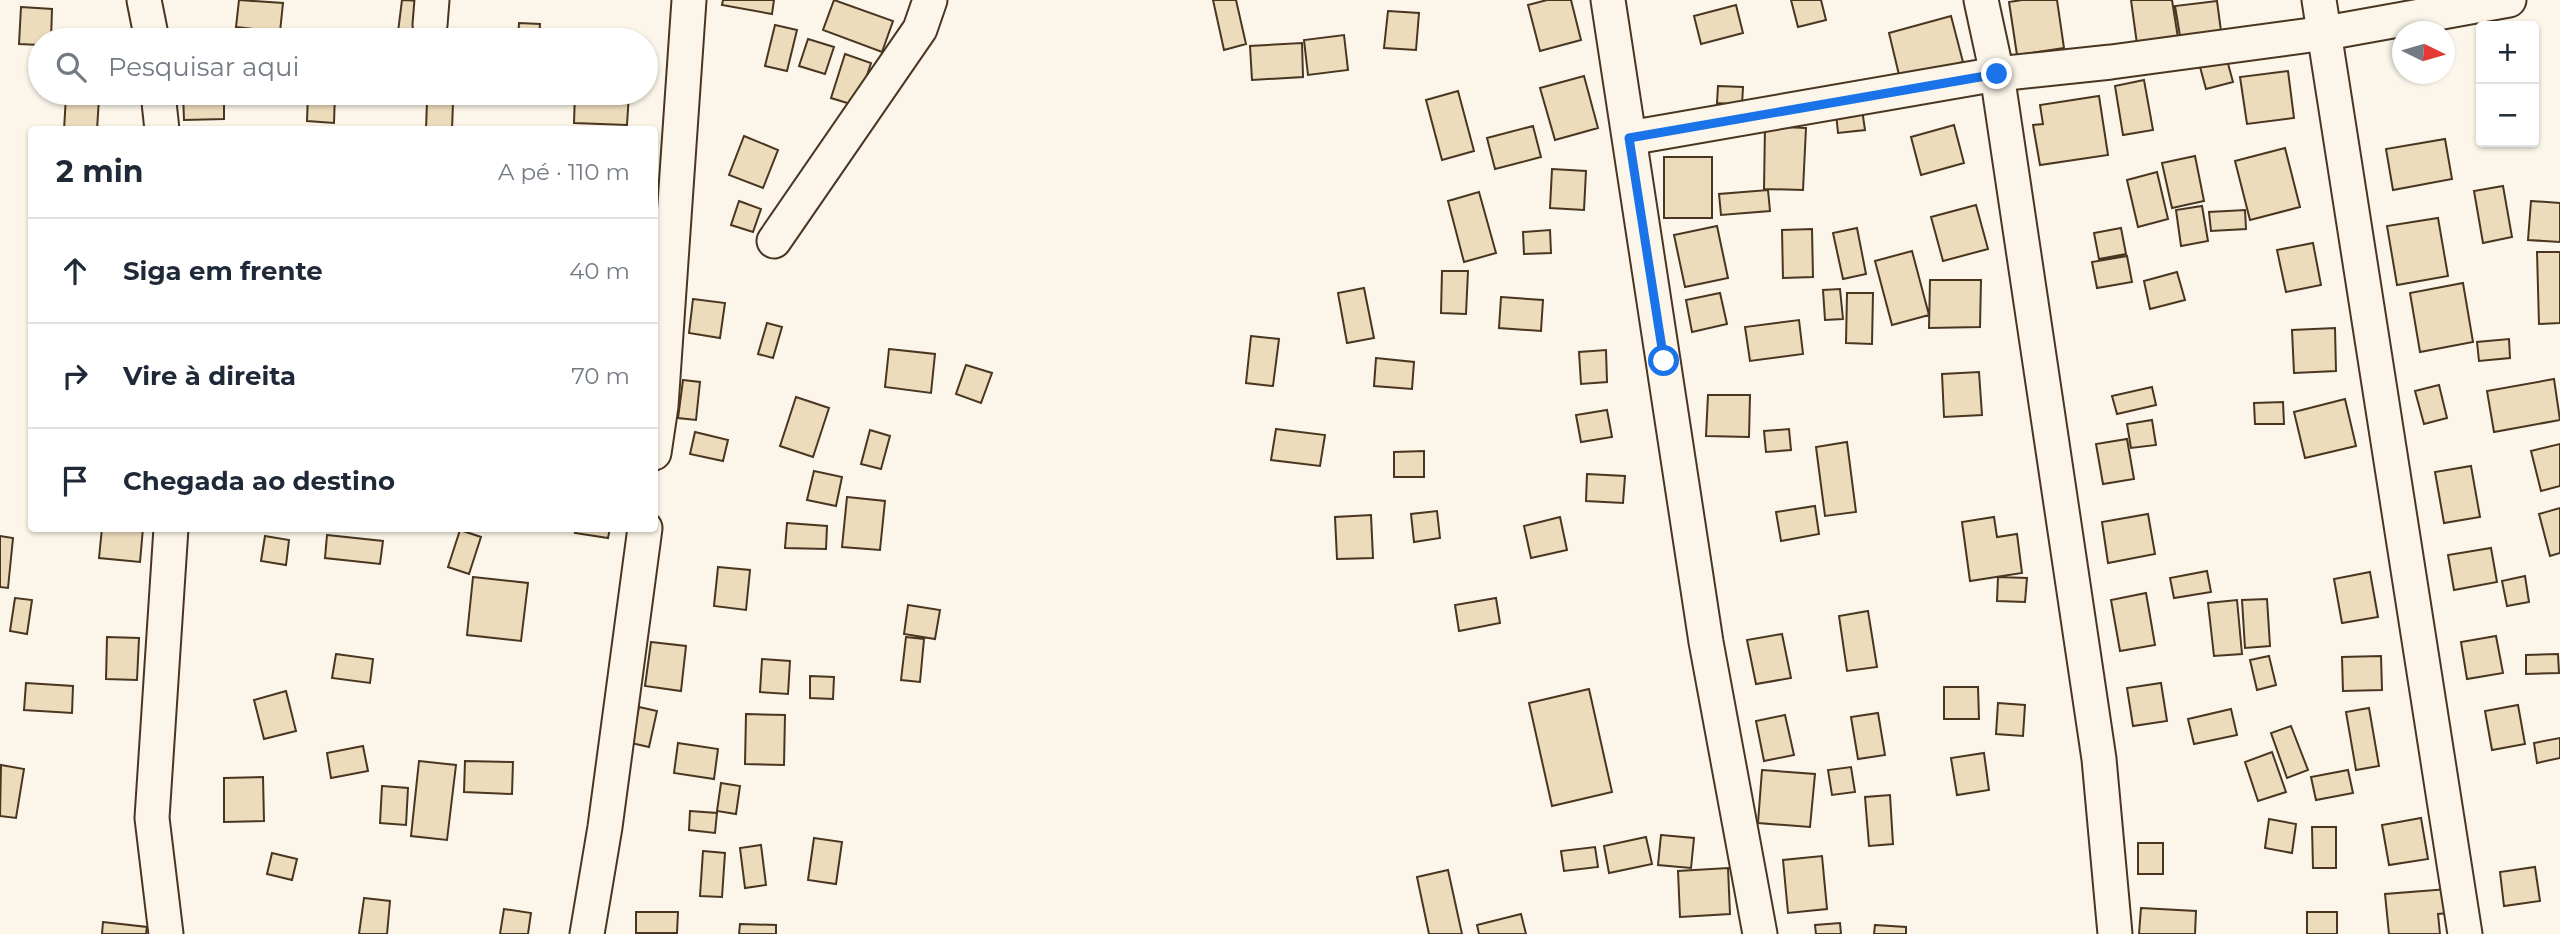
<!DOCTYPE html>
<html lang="pt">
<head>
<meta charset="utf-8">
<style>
  :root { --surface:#fff; --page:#f2f2f3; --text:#1f2937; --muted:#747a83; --line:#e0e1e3 }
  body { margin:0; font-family:Montserrat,sans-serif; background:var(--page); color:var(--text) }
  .controls { position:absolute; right:21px; top:21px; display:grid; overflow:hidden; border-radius:7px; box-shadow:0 2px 5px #0004 }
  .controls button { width:63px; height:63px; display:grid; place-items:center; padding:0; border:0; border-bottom:2px solid var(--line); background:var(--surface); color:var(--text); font:35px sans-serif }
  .compass { position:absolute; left:2392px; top:21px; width:63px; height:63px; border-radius:50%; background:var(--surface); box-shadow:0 2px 5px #0004; rotate:95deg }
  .stop { position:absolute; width:21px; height:21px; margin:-16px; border:5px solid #1a73e8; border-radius:50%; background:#fff }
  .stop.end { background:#1a73e8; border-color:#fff; box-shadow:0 2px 7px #0008 }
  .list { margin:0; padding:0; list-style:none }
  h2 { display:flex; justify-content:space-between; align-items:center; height:91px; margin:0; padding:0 28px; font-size:30px }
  h2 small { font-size:23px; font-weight:400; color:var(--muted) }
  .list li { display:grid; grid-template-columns:46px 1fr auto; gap:21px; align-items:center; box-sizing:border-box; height:105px; padding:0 28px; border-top:2px solid var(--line) }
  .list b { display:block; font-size:26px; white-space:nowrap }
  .list em { font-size:23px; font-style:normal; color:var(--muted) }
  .icon { flex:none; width:38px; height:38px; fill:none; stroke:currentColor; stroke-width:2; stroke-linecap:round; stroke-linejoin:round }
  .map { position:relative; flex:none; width:2560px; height:934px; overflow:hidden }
  .search { position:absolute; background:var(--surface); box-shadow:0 2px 5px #0004; left:28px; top:28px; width:630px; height:77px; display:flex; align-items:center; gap:18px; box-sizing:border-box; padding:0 24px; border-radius:38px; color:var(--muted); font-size:26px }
  .panel { position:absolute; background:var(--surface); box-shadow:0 2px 5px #0004; left:28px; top:126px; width:630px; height:406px; border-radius:7px }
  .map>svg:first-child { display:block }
</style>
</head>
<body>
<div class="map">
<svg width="2560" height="934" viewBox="0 0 2560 934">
  <rect width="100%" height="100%" fill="#fbf6e9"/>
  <!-- building -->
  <path fill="#ecdcbc" stroke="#4a3520" stroke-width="2" d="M239 0 283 3 280 32 236 27Z
    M402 0 424 1 418 40H397Z
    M723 0H774L772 14 722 5Z
    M834 0 893 21 882 52 823 30Z
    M1213 0H1236L1246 44 1224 50Z
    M1547 0H1571L1581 40 1540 51 1528 5Z
    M1791 0H1821L1826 20 1798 27Z
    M2022 0H2057L2064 48 2017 55 2009 2Z
    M2131 0H2172L2178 38 2137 44Z
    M2217 1 2221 31 2180 36 2175 6Z
    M1736 5 1743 33 1701 44 1694 16Z
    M21 7 52 9 51 40H40V45L19 44Z
    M1388 11 1419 13 1416 50 1384 48Z
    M1951 16 1963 62 1900 79 1889 33Z
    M519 23 540 24 539 40H518Z
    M775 25 797 30 787 71 765 66Z
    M359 32 392 33V40H359Z
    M1344 35 1348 70 1308 75 1304 40Z
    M808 39 834 47 825 74 799 66Z
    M1302 43 1303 77 1252 80 1250 46Z
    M845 54 871 63 857 106 831 98Z
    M2227 60 2233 82 2206 89 2200 67Z
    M2288 71 2294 118 2247 124 2240 77Z
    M1584 76 1598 128 1555 140 1540 88Z
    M2144 80 2153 130 2123 135 2115 86Z
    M1718 86 1743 87 1742 105 1717 103Z
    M1458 91 1474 151 1442 160 1426 100Z
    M183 93H224V119L184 120Z
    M308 93H335L334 123 307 121Z
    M575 93H629L627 125 574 123Z
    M66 96 99 98 97 130H64Z
    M2099 96 2108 155 2040 165 2033 125 2043 124 2040 105Z
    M427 101 453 102 452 130H426Z
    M1862 109 1865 130 1838 133 1836 113Z
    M1954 125 1964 163 1921 175 1911 137Z
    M1533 126 1541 157 1495 169 1487 138Z
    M1765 126 1806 128 1803 190 1764 189Z
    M744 136 778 150 763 188 729 175Z
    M2445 139 2452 179 2393 190 2386 149Z
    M2285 148 2300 207 2250 220 2235 161Z
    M2195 156 2204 201 2172 208 2162 163Z
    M1664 157H1712V218H1664Z
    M1552 169 1586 171 1584 210 1550 208Z
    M2157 172 2168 219 2138 227 2127 180Z
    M2503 186 2512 237 2483 243 2474 191Z
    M1768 190 1770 211 1721 215 1719 194Z
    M1479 192 1496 253 1464 262 1448 201Z
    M739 201 761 209 753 232 731 225Z
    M2531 201 2560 203V242L2528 240Z
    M1976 205 1988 249 1943 261 1931 217Z
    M2202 206 2208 241 2181 246 2176 210Z
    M2245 210 2246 229 2211 231 2209 212Z
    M2438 218 2448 276 2397 285 2387 226Z
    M1717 226 1728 278 1685 287 1674 235Z
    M1857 228 1866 274 1843 279 1833 233Z
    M2121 228 2126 254 2099 259 2094 233Z
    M1812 229 1813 277 1783 278 1782 230Z
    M1550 230 1551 253 1524 254 1523 232Z
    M2313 243 2321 285 2286 292 2277 250Z
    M1912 251 1929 315 1892 325 1875 261Z
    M2537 252H2560V323L2539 324Z
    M2127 256 2132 282 2097 288 2092 262Z
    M1442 271H1468L1466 314 1441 313Z
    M2177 272 2185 300 2150 309 2144 281Z
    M1930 280H1981L1980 327 1929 328Z
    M2463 283 2473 342 2420 352 2410 293Z
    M1364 288 1374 338 1347 343 1338 293Z
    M1840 289 1843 319 1825 320 1823 290Z
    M1720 293 1727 324 1692 332 1686 300Z
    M1847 293H1873L1872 344 1846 343Z
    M1501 297 1543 300 1541 331 1499 328Z
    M693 299 725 303 720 338 689 333Z
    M1799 320 1803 354 1750 361 1745 327Z
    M767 323 782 327 773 358 758 354Z
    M2335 328 2336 371 2294 373 2292 330Z
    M1251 336 1279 339 1273 386 1246 383Z
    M2509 339 2510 358 2479 361 2477 342Z
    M889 349 935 354 931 393 885 387Z
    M1606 350 1607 382 1581 384 1579 352Z
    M1376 358 1414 362 1412 389 1374 386Z
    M966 365 992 373 981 403 956 394Z
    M1979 372 1982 415 1944 417 1942 374Z
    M2554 379 2560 420 2494 432 2487 391Z
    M683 380 700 382 696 420 678 418Z
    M2439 385 2447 418 2424 424 2415 391Z
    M2152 387 2156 405 2117 414 2112 396Z
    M1708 395H1750L1749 437 1706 436Z
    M796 397 829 408 813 457 780 446Z
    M2345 399 2356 446 2305 458 2294 412Z
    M2283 402 2284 424H2255L2254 403Z
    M1607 410 1612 437 1581 442 1576 415Z
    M2152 420 2156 445 2131 448 2127 424Z
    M1276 429 1325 435 1320 466 1271 460Z
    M1789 429 1791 450 1766 452 1764 431Z
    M870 430 890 436 881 469 861 464Z
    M695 432 728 440 723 461 690 454Z
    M2127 439 2134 479 2103 484 2096 444Z
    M1847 442 1856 512 1825 516 1816 447Z
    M2560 444V486L2541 491 2531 451Z
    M1424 451V477H1394V452Z
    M2471 466 2480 517 2444 523 2435 472Z
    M814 471 842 477 836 506 807 500Z
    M1587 474 1625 476 1623 503 1586 501Z
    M847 497 885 501 880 550 842 547Z
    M1815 506 1819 534 1781 541 1776 512Z
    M2560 508V553L2550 556 2539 514Z
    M1437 511 1440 538 1414 542 1411 514Z
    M2148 514 2155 554 2108 563 2102 522Z
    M1371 515 1373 558 1337 559 1335 517Z
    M1560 517 1567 550 1531 558 1524 526Z
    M1994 517 1997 537 2017 534 2022 573 1970 581 1962 522Z
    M787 523 827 526 826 549 785 548Z
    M102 528H143L140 562 99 558Z
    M576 528H610L608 538 575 533Z
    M460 530 481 537 469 574 448 567Z
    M327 535 383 541 380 564 325 558Z
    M0 536 13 538 8 588 0 587Z
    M265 536 289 540 286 565 261 561Z
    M2491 548 2497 582 2454 590 2448 555Z
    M718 567 750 570 746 610 714 606Z
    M2207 571 2211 592 2174 598 2170 578Z
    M2370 572 2378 617 2342 623 2334 579Z
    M2525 576 2529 602 2507 606 2502 581Z
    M473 577 528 583 521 641 467 635Z
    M1998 577 2027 578 2025 602 1997 601Z
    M2146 593 2155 645 2120 651 2111 600Z
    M15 598 32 600 27 634 10 631Z
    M1496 598 1500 623 1459 631 1455 605Z
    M2267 599 2270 646 2245 648 2242 600Z
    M2237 600 2242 654 2214 656 2208 603Z
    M908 605 940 610 935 639 904 634Z
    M1868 611 1877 667 1847 671 1839 616Z
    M1782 634 1791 678 1756 684 1747 640Z
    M2496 636 2503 673 2467 679 2461 642Z
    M107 637 139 638 137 680 106 679Z
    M906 637 924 639 920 682 901 680Z
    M651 642 686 646 681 691 645 686Z
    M336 654 373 659 370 683 332 678Z
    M2558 654 2559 673 2526 674V655Z
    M2269 656 2276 685 2257 690 2250 660Z
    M2381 656 2382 690 2343 691 2342 657Z
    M762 659 790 661 788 694 760 692Z
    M810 676 834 677 833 699 810 698Z
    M26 683 73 686 72 713 24 710Z
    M2161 683 2167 721 2133 726 2127 688Z
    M1944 687H1978L1979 719H1944Z
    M1589 689 1612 792 1552 806 1529 703Z
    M286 691 296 731 264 739 254 700Z
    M1998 703 2025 705 2023 736 1996 734Z
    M2518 705 2525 744 2492 750 2485 711Z
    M639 707 657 711 649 747 631 743Z
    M2369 708 2379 766 2356 770 2346 712Z
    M2231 709 2237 735 2194 744 2188 719Z
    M1878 713 1885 755 1858 759 1851 717Z
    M746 714 785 715 784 765 745 764Z
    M1785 715 1794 755 1764 761 1756 721Z
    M2291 726 2308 770 2287 778 2271 733Z
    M2560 738V758L2537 763 2534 743Z
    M678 743 718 749 714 779 674 773Z
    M363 746 368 771 331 778 327 753Z
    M2272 752 2286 792 2258 801 2245 762Z
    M1984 753 1989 790 1957 795 1951 758Z
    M419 761 456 765 447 840 411 836Z
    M465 761 513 762 512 794 464 792Z
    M1 765 24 769 16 818 0 816Z
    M1851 767 1855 792 1832 795 1828 770Z
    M1762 770 1815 774 1810 827 1758 823Z
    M2348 770 2353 793 2316 800 2311 777Z
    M263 777 264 821 224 822V778Z
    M721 783 740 786 736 814 717 811Z
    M382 786 408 788 406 825 380 823Z
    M1890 795 1893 844 1869 846 1865 797Z
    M690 811 717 813 715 833 689 830Z
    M2421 818 2428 859 2389 865 2382 825Z
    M2269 819 2296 824 2292 853 2265 848Z
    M2312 827H2336V868H2313Z
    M1661 835 1694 838 1691 868 1658 865Z
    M1646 837 1652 864 1609 873 1604 846Z
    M814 838 842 842 836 884 808 880Z
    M2138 843H2163V874H2138Z
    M761 845 766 885 745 888 740 848Z
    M1595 847 1598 867 1564 871 1561 851Z
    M703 851 725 853 722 897 700 896Z
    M272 853 297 859 292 880 267 874Z
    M1822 856 1827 909 1788 913 1783 860Z
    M2535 867 2540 901 2504 906 2500 872Z
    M1728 868 1730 914 1680 917 1678 871Z
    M1448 870 1462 934H1429L1417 877Z
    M2448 889 2449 913 2438 914 2440 934H2389L2385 894Z
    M364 898 390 901 387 934H359Z
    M2141 908 2196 911 2195 934H2139Z
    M504 909 531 913 528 934H500Z
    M636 912H678L677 933H636Z
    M2307 912H2337V934H2307Z
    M1521 914 1526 934H1479L1477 925Z
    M103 922 147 927 146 934H102Z
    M1840 923 1841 934H1816L1815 925Z
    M740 924 776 925V934H739Z
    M1875 925 1906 927V934H1874Z"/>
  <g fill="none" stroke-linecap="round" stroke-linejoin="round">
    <defs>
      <path id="minor" d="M144 0 152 40
        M1608 0 1706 642 1760 934
        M1981 0 1997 74 2099 759 2115 934
        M2319 0 2465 934
        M430 25 432 0
        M158 93 162 130
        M1629 138 1997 74 2111 62 2326 33 2509 0
        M774 241 920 29 930 0
        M654 453 661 406 689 0
        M166 934 152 818 171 528
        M587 934 605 827 645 528"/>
    </defs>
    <!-- minor casing -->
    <use href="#minor" stroke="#4a3520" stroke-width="37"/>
    <!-- minor -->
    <use href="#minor" stroke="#fbf6e9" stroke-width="33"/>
  </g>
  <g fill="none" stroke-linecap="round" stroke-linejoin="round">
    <!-- route -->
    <path stroke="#1a73e8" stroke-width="9" d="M1664 361 1629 138 1997 74"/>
  </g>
</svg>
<div class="controls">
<button>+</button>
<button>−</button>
</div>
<svg class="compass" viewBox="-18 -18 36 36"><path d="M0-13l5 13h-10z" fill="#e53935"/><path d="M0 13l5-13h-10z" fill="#747a83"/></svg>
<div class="stop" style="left:1664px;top:361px"></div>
<div class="stop end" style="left:1997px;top:74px"></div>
<div class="search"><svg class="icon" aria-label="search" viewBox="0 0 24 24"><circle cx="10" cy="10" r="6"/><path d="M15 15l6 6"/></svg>Pesquisar aqui</div>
<section class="panel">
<h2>2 min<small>A pé · 110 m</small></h2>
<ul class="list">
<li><svg class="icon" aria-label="ahead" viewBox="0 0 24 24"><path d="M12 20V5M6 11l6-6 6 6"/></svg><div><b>Siga em frente</b></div><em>40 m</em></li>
<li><svg class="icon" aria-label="right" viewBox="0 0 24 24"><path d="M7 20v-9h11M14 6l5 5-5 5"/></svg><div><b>Vire à direita</b></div><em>70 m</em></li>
<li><svg class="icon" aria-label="arrive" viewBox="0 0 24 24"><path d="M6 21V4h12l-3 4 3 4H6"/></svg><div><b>Chegada ao destino</b></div></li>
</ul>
</section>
</div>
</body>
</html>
